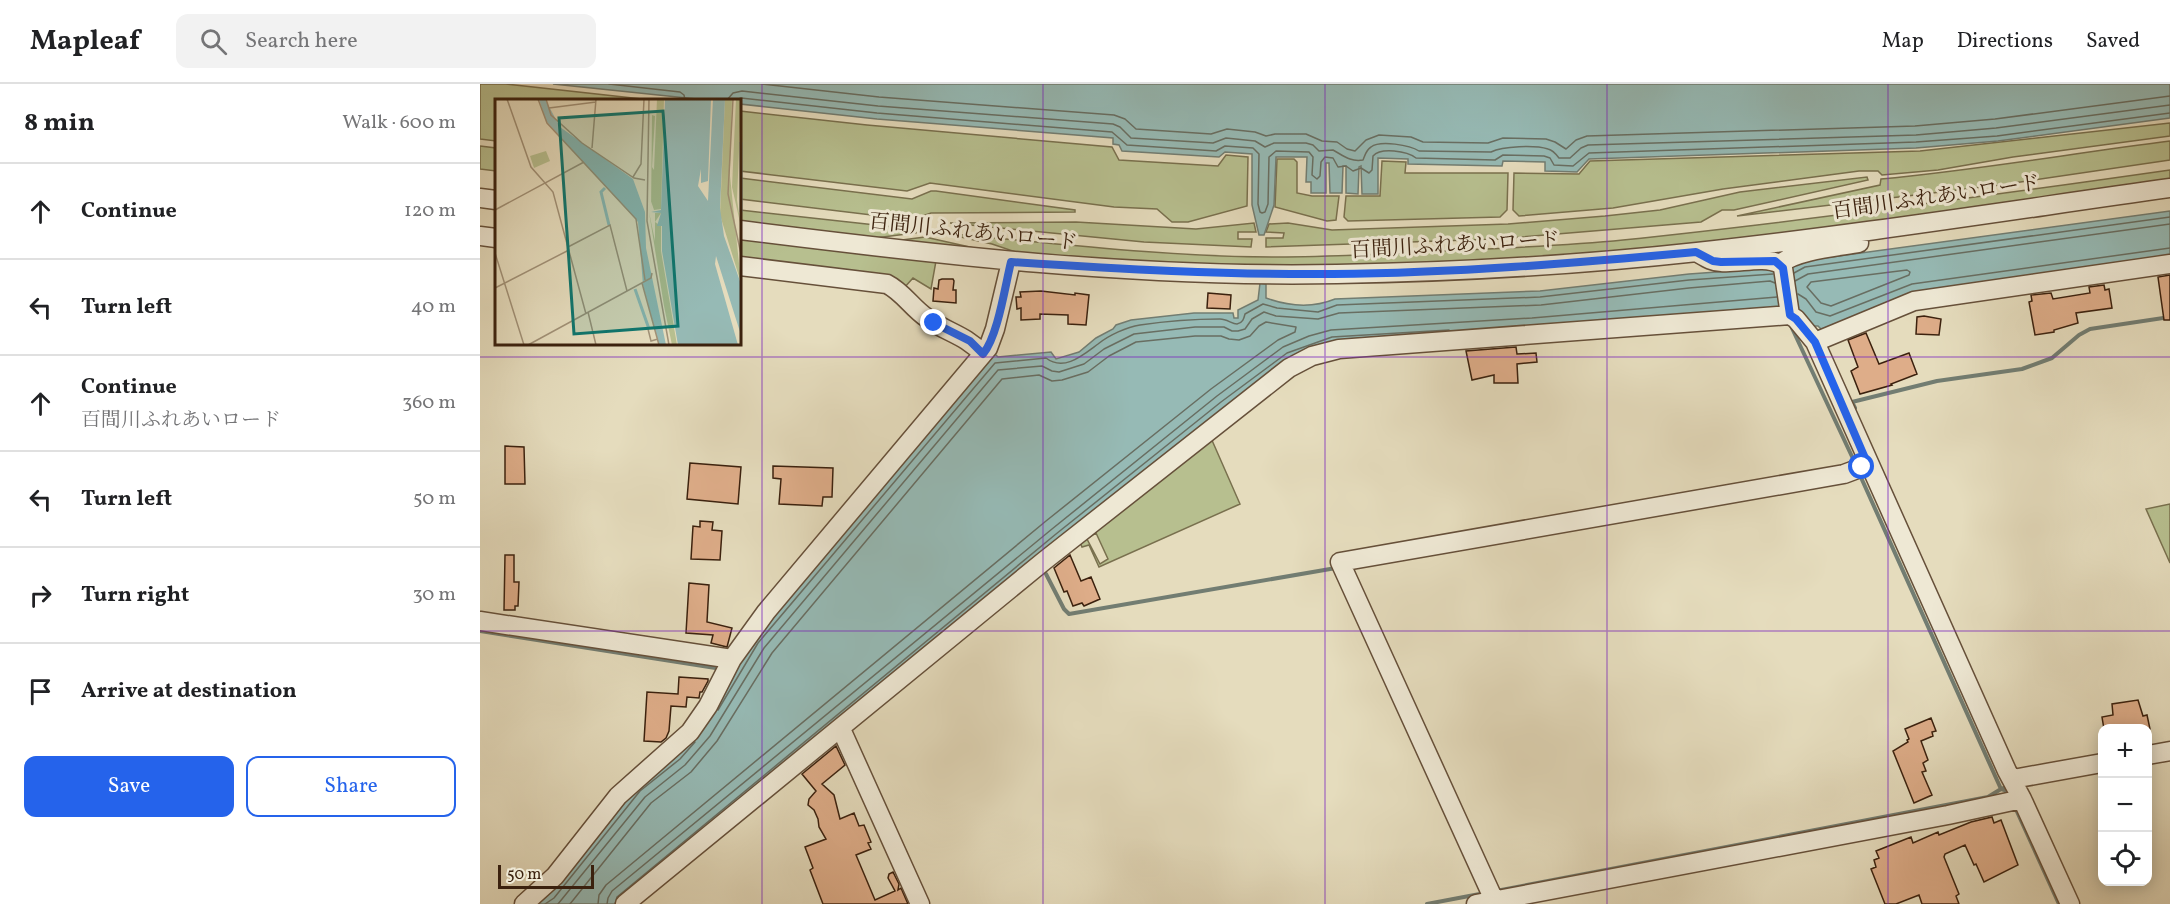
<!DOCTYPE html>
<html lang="en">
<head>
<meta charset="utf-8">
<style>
  :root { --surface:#fff; --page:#f2f2f2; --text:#202124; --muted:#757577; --line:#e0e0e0; --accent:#2563eb }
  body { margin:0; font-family:Vollkorn,"Noto Serif JP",serif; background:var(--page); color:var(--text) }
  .controls { position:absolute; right:18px; bottom:18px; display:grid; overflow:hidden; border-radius:12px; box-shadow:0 3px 15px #0003 }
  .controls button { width:54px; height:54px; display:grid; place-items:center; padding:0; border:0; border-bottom:2px solid var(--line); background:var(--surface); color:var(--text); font:30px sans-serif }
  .scale { position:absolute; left:18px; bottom:15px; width:96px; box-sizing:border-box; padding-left:6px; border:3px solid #3b210e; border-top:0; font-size:16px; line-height:21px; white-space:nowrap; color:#3b210e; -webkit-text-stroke:4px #eee8d4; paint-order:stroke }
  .stop { position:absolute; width:18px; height:18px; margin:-14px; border:4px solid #2563eb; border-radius:50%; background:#fff }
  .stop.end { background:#2563eb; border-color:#fff; box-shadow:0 2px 6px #0008 }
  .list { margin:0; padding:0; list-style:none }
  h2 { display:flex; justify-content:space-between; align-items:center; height:78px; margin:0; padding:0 24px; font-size:26px }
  h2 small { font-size:20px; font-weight:400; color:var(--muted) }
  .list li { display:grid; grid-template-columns:39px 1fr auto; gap:18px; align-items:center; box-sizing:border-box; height:96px; padding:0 24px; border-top:2px solid var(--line) }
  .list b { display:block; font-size:22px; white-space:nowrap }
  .list p { margin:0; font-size:20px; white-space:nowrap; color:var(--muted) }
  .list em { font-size:20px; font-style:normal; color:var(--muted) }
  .actions { display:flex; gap:12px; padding:18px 24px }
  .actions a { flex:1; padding:14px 0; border:2px solid var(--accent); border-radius:12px; text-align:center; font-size:21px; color:var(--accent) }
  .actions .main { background:var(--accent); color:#fff }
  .icon { flex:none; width:33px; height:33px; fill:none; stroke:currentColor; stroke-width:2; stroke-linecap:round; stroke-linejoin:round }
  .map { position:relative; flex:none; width:1690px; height:820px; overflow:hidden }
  header { display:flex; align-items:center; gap:36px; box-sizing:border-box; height:84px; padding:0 30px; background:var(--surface); border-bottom:2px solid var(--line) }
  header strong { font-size:28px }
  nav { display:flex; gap:33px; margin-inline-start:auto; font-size:21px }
  .search { width:420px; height:54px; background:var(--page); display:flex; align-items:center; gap:15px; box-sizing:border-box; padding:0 21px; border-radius:12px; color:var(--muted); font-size:22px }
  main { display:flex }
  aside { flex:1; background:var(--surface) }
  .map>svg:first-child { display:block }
</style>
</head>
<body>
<header>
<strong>Mapleaf</strong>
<div class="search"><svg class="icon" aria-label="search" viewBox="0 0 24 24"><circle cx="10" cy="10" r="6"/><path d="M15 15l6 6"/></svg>Search here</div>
<nav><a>Map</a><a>Directions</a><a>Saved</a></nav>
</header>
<main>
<aside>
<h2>8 min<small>Walk · 600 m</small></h2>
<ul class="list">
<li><svg class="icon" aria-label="ahead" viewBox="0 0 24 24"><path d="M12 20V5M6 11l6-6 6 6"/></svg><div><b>Continue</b></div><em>120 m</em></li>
<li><svg class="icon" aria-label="left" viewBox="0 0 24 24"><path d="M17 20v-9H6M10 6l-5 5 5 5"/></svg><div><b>Turn left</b></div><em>40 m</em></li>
<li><svg class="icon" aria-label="ahead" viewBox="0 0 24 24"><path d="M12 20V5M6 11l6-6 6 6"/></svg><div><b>Continue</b><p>百間川ふれあいロード</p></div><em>360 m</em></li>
<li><svg class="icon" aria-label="left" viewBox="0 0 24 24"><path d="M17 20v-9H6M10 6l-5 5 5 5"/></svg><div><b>Turn left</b></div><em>50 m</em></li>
<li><svg class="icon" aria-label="right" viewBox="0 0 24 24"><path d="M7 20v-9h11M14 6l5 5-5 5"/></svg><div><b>Turn right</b></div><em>30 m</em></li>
<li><svg class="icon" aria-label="arrive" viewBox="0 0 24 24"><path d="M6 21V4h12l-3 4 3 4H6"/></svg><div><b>Arrive at destination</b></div></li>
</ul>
<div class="actions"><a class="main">Save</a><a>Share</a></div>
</aside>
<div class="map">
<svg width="1690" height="820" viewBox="0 0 1690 820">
  <rect width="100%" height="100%" fill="#e5dcbd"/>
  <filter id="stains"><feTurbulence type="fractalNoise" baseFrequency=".00333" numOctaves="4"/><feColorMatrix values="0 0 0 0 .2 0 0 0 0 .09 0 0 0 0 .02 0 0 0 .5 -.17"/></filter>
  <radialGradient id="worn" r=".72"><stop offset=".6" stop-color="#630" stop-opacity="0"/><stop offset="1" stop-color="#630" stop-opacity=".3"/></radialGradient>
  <!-- green -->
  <path fill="#b7bf8f" stroke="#79704e" stroke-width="1.5" fill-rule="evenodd" d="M0 0H26L171 16H16V57L0 55Z
    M260 27 387 41 632 63 639 76 738 82 746 71 768 73 767 122 708 138H692L677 125 634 123 450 99 427 107 260 87Z
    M1690 39V52L1533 73 1458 86 1402 91 1398 87H1379L1243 105 1133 124 1039 132 1033 126 1034 89 1099 90 1110 77 1440 67Z
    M1690 57V76L1520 101 1257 132 1400 101 1401 95C1498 86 1594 69 1690 57Z
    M0 62 16 64V87L0 85Z
    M797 75H814L817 78V109L832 112H859L856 136 847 137 795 123Z
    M902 77 926 78 925 89H1028L1027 126 1020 133 868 137 864 133 866 112H900Z
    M1690 86V98L1378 141 1163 165 1078 172 912 181H735L545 171 512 160 463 149C573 159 685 173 796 173 852 173 908 170 964 167 1023 164 1083 162 1143 156 1326 137 1508 112 1690 86Z
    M1387 93 1388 96 1254 126H1242L1221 138 1018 155 786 163V154H803L804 149 786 148 789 140 808 139 852 146 1028 140 1125 132 1180 126 1260 108Z
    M260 94 432 115 451 107H456L595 126V128L451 129 434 135H425L260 115Z
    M260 126 441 146 443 148 395 154 260 138Z
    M596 138 716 145 774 139 776 148H758V155H772L771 163 664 158 470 139Z
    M260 153 456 177 451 205 433 194 424 204 260 176Z
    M445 153 512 168 414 157Z
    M731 354 760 420 619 483 609 461 602 463 600 458ZM616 449 628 475 620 480 607 455Z
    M1690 420V479L1666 425Z"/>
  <!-- water -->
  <path fill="#96bab5" stroke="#727d72" stroke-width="1.5" d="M73 0H1690V34L1518 57 1436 64 1109 75 1097 88 1065 87V78L1023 77 1022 82 928 80V75L898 74V110H882L881 82 879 83 878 110 866 109V82H863L862 109H850L849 79H846V109H831V98H826L827 73H796L794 121 784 151H779L772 121V70L745 68 739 73 642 67 639 61 633 60V54L397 35 260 20V16H226Z
    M1690 127V177L1434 213 1345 249 1338 242H1329L1318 225 853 259 138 820H55L69 810 273 556 513 268 518 273 571 268 576 275 599 268 616 254 633 245 636 241 651 236 714 229H753L754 234H758V226L778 216 780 199 786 200V214C808 222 833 224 855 215L1060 207 1209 190 1292 184C1303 187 1313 184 1322 177Z"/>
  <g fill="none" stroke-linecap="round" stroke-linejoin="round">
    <!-- shore -->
    <path stroke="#686e62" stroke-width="1.5" d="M129 0 200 8 204 11 205 16
      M282 0 399 13 634 31 645 35 656 45 731 50 747 45 775 48 786 52 795 50H826L842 57 857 58 867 65 875 67 886 56 899 51 931 53 943 58 1008 59 1023 54 1066 55 1075 58 1086 65 1096 56 1107 52 1435 42 1515 35 1690 12
      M247 16 253 9 262 7 398 22 633 40 640 43 651 54 733 59 746 54 775 57 785 63 794 59H826L833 61 839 67 853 66C864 72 870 78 883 76 885 71 886 66 891 63 900 56 930 61 939 67L1011 68C1023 62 1055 61 1068 65 1073 66 1076 70 1079 74H1090L1101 64 1108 61 1436 51 1516 44 1690 21
      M256 16 261 14 397 29 632 48 647 61 736 67 745 62 773 64 779 70 778 120 780 128 782 129 785 128 788 120 789 73 796 67 829 68 833 73 832 91 837 95 840 92 841 78 845 73 853 74 858 83 866 82 873 87 881 84 889 89 892 86 893 72C901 63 927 67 936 74L1015 76 1023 71 1064 72 1070 74 1074 81 1093 82 1109 69 1436 58 1517 52 1690 29
      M1427 186 1430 188 1429 191 1351 222 1341 219 1327 203 1331 198Z
      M1314 189 1325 183 1690 133
      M1315 197 1328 190 1690 140
      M1318 210 1326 215 1336 228 1350 232 1432 200 1690 164
      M238 626 278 559 515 279 566 274C584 288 603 271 618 260 629 251 647 243 660 241 687 237 713 235 740 235 747 235 752 240 757 240 763 239 764 234 765 230L783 220 797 224 838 228 857 221 1060 213 1209 196 1293 190
      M65 820 74 814 160 707 200 675 215 658
      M78 820 165 713 205 681 230 652 284 564 518 286 562 282 572 287 579 288 604 280 624 265 654 250 715 243H744L752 247H758L765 245 772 235 784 228 796 232 838 235 859 229 1061 221 1209 204 1290 197 1295 199
      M90 820 171 719 211 688 237 657 292 569 522 295 559 291 572 297 582 296 608 288 629 272 656 258 715 252H741L749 255 759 256 770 252 779 242 786 238 816 243 815 248 798 256 731 305 566 437 126 801 119 811 118 820
      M127 820 128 814 132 807 572 445 737 312 803 263 829 252 851 246 1052 234 1297 213
      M135 820 137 813 576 450 741 318 807 269 852 253 969 246"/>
    <!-- stream -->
    <path stroke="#727d72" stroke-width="4" d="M1311 242 1375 379
      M1375 324 1372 318 1457 297 1542 285 1572 274 1599 251 1610 245 1690 233
      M1379 389 1521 705 1528 707 1530 712
      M566 490 584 525 589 530 856 484
      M0 547 242 585
      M1534 721 1579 820
      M1016 807 1508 713 1521 705 1530 702
      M947 820 1005 809"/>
  </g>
  <!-- building -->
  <path fill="#dead89" stroke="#3b210e" stroke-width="1.5" d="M1690 191V236H1684L1678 193Z
    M462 195H473L474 197 473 206H476V219L453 217 454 204 458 205 459 196Z
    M1624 201 1625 206 1629 205 1632 224 1596 229 1598 239 1574 246V248L1555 251 1549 218 1552 217 1551 211 1571 209 1573 215 1610 209 1609 203Z
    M561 207 595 211V209L609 211 606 241 588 240V231L560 230V235L541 236V224L537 225 536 213H541L540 208Z
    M728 209 751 211 750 225 727 224Z
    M1444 232 1461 235 1459 251 1436 250 1437 233Z
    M1386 249 1399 280 1429 269 1437 290 1411 300 1412 301 1380 310 1371 287 1378 283 1368 256Z
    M1036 263 1037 270 1056 269 1057 278 1037 280 1038 299H1014V291L992 296 986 267Z
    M25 362 44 363 45 400H25Z
    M210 379 261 383 258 420 207 415Z
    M293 382 353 384 352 413H343L342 422 299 420 301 395 293 394Z
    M220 437 233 438 232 446 242 447 240 476 211 475 213 442 220 443Z
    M25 471H34V498H39L38 522H35V526H24Z
    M590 471 601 497 611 493 620 515 604 522 602 519 593 522 587 507 584 508 574 484Z
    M209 499 229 501 227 538 252 544 247 563 231 559 233 551 206 549Z
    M199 593 228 595V597L222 608H220L219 614 207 613 206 623 191 622 189 647 186 654 181 658 164 657 167 608 198 610Z
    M1658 616 1663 632 1667 631 1670 645H1624L1622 633 1633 631 1632 620Z
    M1451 634 1456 647 1452 648 1453 652 1441 657 1448 676 1443 679 1446 687 1442 688 1452 711 1434 719 1413 667 1428 658 1427 656 1429 655 1425 645Z
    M356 662 365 681 342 700 354 711 360 735 374 729 379 742 384 741 391 758 388 759 391 765 376 771 395 816 415 807 408 794 409 790 413 788 419 800 418 806 421 804 428 820H343L330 786 333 784 325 763 346 755 339 743 338 735 334 726 328 721 329 715 336 707 322 690Z
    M1512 733 1514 739 1521 736 1538 781 1504 798 1496 780 1494 781 1485 761 1465 770 1464 773 1479 810 1476 812 1479 820H1442L1439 811 1416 820H1405L1391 785 1396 783 1394 776 1399 774 1396 767 1431 753 1433 759 1458 748 1459 751 1491 738Z"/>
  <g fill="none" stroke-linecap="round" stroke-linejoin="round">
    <defs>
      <path id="minor" d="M0 114 16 116
        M260 146C458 171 656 194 857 190 977 188 1098 181 1217 168 1375 151 1533 126 1690 104
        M0 152 16 154
        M1218 169C1225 173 1232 178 1241 178 1259 180 1283 171 1300 180L1303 184 1310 231 1316 235 1335 258 1527 687 1542 715 1590 820
        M1300 180C1317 166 1357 163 1379 159
        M260 182 407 200C423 208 432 224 447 234 467 249 484 250 503 270
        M1335 258 1434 217 1690 180
        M0 537 252 575
        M361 645 440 820
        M1668 671 1690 667
        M1533 695 1622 679
        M1014 816 860 478 1364 390 1388 381
        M44 820 75 792 138 712 210 648 228 622 252 575 286 528 508 264 515 245 531 178
        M145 820 564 477 809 284 832 272 859 265 1310 231
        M996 820 1468 731 1542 715"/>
    </defs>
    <!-- minor casing -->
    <use href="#minor" stroke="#66503a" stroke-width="21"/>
    <!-- minor -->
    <use href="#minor" stroke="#eee8d4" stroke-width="18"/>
  </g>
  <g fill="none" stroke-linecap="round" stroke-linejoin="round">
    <!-- route -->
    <path stroke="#2563eb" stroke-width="8" d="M454 239 490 257 503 270C518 252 525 202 531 178 638 185 745 191 853 190 975 189 1096 179 1216 168L1233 177 1241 178 1295 177 1303 184 1310 231 1316 235 1335 258 1388 381 1382 383"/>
  </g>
  <!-- grid -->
  <path fill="none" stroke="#7b2cbf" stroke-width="1.5" stroke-opacity="0.55" d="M282 0V820M563 0V820M845 0V820M1127 0V820M1408 0V820M0 273H1690M0 547H1690"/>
  <g text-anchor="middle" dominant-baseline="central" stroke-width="6" stroke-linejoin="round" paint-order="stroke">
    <!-- street labels -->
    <g font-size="21" fill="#3b210e" stroke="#eee8d4">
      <text transform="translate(1456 114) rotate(-8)">百間川ふれあいロード</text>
      <text transform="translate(493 149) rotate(6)">百間川ふれあいロード</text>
      <text transform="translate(975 162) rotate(-3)">百間川ふれあいロード</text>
    </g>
  </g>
  <!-- overview -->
  <g transform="translate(15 15)">
    <rect width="246" height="246" fill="#e5dcbd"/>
    <path d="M162 0H169L166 110 159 111 156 102V112L157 16 160 17 157 68 159 71ZM230 0H237L234 101 235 77 246 184 225 116ZM241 0H246L242 101 246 128 237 88ZM51 52 55 62 39 69 35 57ZM154 113 160 142V114H166L160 123 166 127V152L182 246H177L169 207Z" fill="#b7bf8f"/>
    <path d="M44 0H50L65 28 138 80 150 113 151 149 171 246H164L148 186 143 123 51 22ZM170 0H216L213 82 206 84V70L203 87 213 102 218 0H230L225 109 229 137 246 185V236L221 157 220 165 243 246H183L167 152V127H162L166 114 156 113 166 111Z" fill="#96bab5"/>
    <path fill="none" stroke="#96bab5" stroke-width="3" d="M246 43V113M110 89 106 93 114 126M140 190 154 230"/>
    <path fill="none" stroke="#a19177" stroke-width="1.5" d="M12 0 36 68 58 93 91 215M43 0 52 24 141 120 150 181M51 0 56 16 87 44 139 79 150 81M154 0 152 122 174 246M238 0 233 95 246 155M54 9 101 3M97 49 101 0M138 78 146 65 149 0M0 111 89 63M73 148 115 126 132 192M0 154 29 246M147 184 164 246M0 189 74 151M93 213 101 246M153 230 156 242 163 240M33 246 156 179 157 174"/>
    <path fill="#0f766e" fill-opacity="0.15" stroke="#0f766e" stroke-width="3" d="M168 12 183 227 79 235 64 19Z"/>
    <rect width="246" height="246" fill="none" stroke="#3b210e" stroke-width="3"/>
  </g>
  <rect width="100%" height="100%" filter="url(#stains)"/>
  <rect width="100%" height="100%" fill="url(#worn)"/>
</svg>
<div class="controls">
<button>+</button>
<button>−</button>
<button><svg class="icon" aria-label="locate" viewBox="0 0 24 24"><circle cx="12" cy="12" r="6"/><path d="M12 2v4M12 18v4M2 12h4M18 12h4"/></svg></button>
</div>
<div class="scale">50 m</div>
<div class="stop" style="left:1382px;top:383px"></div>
<div class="stop end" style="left:454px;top:239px"></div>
</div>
</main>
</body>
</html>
